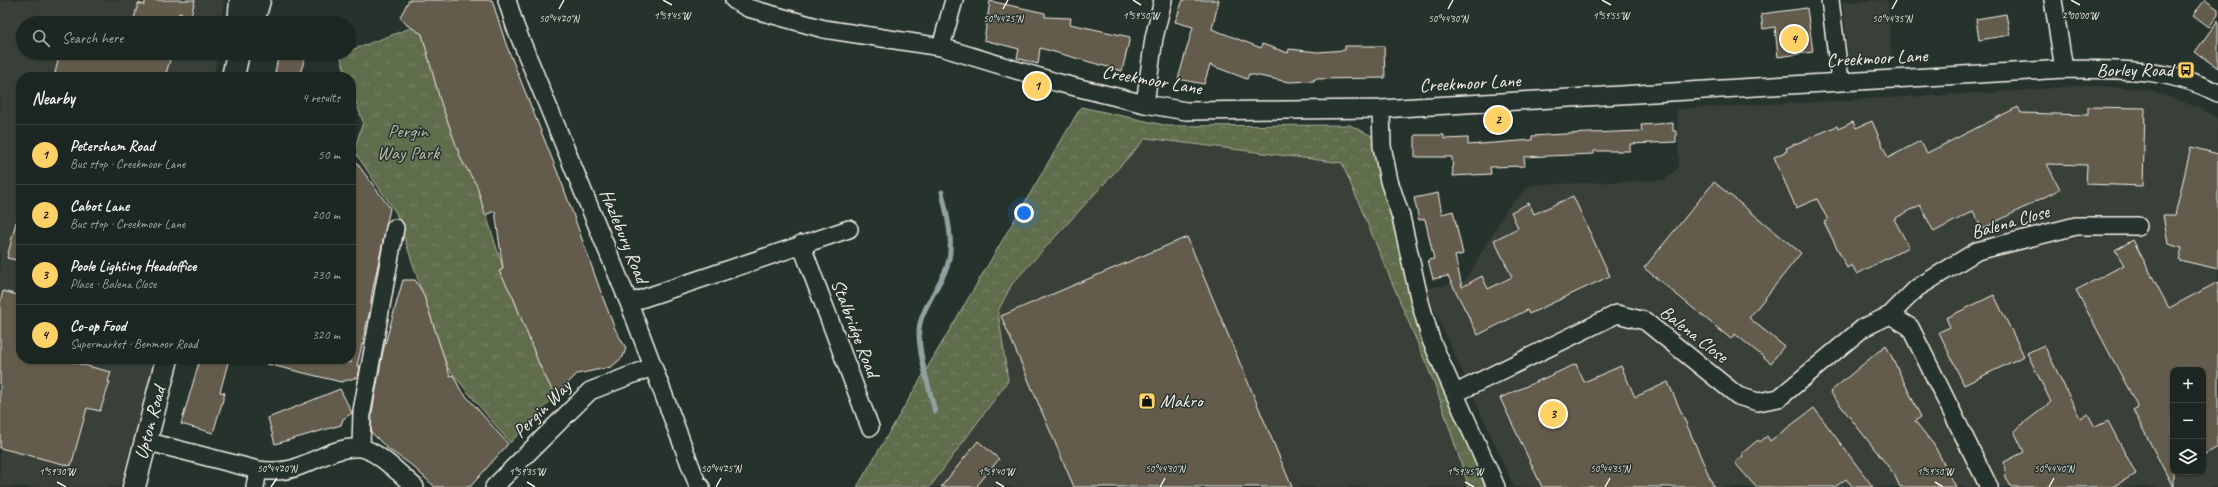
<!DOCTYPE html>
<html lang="en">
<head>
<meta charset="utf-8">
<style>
  :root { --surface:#1c2622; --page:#252e2a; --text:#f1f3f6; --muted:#a0a5a5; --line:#3a4340; --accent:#ffd166 }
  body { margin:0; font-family:Caveat,sans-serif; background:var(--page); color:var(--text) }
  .controls { position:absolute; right:12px; bottom:12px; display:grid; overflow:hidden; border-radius:8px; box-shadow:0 1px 3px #0004 }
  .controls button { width:36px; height:36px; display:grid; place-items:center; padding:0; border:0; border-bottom:1px solid var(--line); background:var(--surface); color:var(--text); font:20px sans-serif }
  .you { position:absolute; left:1024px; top:213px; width:14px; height:14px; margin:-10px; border:3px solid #fff; border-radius:50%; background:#1a73e8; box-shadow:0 0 0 6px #1a73e833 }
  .badge { display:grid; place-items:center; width:26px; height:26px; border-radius:50%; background:var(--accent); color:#111; font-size:13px; font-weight:700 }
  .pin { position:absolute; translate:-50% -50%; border:2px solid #fff; box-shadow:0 1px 4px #0006 }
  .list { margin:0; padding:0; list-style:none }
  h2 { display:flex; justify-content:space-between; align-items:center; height:52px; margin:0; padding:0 16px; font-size:17px }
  h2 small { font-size:13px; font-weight:400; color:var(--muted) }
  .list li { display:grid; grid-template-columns:26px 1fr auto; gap:12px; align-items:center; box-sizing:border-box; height:60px; padding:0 16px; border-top:1px solid var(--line) }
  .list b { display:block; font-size:15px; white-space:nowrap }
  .list p { margin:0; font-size:13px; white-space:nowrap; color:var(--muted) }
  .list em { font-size:13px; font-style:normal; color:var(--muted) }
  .icon { flex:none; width:22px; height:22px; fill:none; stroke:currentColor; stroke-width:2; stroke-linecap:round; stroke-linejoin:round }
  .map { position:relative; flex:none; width:2218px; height:487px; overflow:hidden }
  .search { position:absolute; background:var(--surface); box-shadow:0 1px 3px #0004; left:16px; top:16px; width:340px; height:44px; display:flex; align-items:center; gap:10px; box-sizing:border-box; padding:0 14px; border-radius:22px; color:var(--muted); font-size:15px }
  .panel { position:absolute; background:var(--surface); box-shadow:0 1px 3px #0004; left:16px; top:72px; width:340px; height:292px; border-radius:16px }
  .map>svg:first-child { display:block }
</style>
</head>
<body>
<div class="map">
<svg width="2218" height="487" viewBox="0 0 2218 487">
  <defs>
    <pattern id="forest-crowns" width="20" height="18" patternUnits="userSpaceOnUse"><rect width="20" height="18" fill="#606d4e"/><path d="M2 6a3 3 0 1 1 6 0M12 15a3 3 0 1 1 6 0" fill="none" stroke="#778268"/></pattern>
    <pattern id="park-tufts" width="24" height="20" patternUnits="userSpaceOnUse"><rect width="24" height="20" fill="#606d4e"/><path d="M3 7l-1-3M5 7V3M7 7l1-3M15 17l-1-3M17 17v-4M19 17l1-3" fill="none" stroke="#778268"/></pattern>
  </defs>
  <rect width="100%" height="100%" fill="#26332d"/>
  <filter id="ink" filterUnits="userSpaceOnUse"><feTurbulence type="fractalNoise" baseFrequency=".025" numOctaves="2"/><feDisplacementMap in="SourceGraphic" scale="8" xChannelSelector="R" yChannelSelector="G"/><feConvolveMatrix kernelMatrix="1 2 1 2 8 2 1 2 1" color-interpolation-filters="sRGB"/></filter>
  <g filter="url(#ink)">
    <!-- built -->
    <path fill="#393f37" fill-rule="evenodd" d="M0 0H224L221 23H23V53H217L214 77H21V359H155L120 487H0Z
      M1887 0 1892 60 1849 63 1842 2Z
      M2087 85 2149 90 2200 108 2218 118V487H1514L1425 289 1465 281 1509 206 1531 185 1666 180 1679 166 1677 109 2017 91ZM2173 370H2203V472H2173Z
      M1145 138 1342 163 1435 385 1469 487H930L1008 381 998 311 1012 284Z"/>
    <!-- forest -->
    <path fill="url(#forest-crowns)" stroke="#aaaf9b" d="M1081 107 1169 126 1350 125 1372 136 1418 324 1452 396 1485 487H1469L1435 385 1342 163 1146 138 1012 284 998 311 1008 381 930 487H857Z"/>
    <!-- park -->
    <path fill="url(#park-tufts)" stroke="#aaaf9b" d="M421 24 477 186 510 290 555 396 510 443 447 367 396 213 354 151 363 122 351 88V77H347L340 55 349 53V51Z"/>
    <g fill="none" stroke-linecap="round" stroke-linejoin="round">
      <!-- stream -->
      <path stroke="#8fa2a1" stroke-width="5" d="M935 412C929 386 919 358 919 331 919 313 940 285 947 267 955 242 947 216 942 192"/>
    </g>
    <!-- building -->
    <path fill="#645c4d" stroke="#f4f1e8" d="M146 0H195L191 16 179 13 177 23H133L138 3 144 5Z
      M409 0H492L506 44 563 186 603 298 615 329 626 348 623 357 611 367 577 374 555 396 539 364 513 297 499 271 503 269 495 211 485 215 477 186 461 159 440 100 422 34 407 25 400 17Z
      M1183 0H1219L1212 29 1261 48 1262 44 1288 53 1289 49 1318 52 1345 50V46H1384L1385 78 1314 79V81L1289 82 1249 74 1247 79 1210 65 1204 84 1178 79 1193 27 1175 22Z
      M2205 0 2218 9V15L2209 27 2193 15Z
      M990 1 1045 13V17L1071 18 1070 24 1130 37 1122 71 1040 48 1038 64 1017 58 1019 49 984 40Z
      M1807 8 1813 52 1778 57 1775 27 1763 29 1761 14Z
      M2006 14 2010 35 1979 40 1976 19Z
      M2218 20V68L2195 52Z
      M60 53H172L165 77H54Z
      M279 53H288L305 58 299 77H274Z
      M2018 107 2021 113 2088 115V107L2145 108 2143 186 2086 184 2087 165 2047 164 2060 189 1982 229 1973 211 1934 232 1920 205 1894 219 1909 247 1857 274 1852 265 1847 268 1824 222 1828 220 1817 199 1796 208 1774 157 1787 151 1786 148 1837 126 1838 129 1853 122 1856 128 1872 121 1888 158 1920 141 1927 153Z
      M1673 123V131H1676V142L1630 144V151H1594V154L1524 157 1525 166 1490 167 1491 174 1453 176 1452 157H1415V135H1444V139L1468 138V145L1532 140V136L1565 134 1642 131 1641 125Z
      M2191 147 2218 154V269L2179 260 2182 248 2168 244 2163 215H2175Z
      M351 155 390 208 372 293 370 310 357 366 360 367 358 377 341 382 267 364 268 359H332L351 363Z
      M1714 182 1801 253 1749 318 1784 346 1771 363 1735 334 1731 339 1644 268Z
      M1438 193 1442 214 1453 211 1463 254 1455 256 1462 287 1482 276 1488 289 1512 277 1494 240 1518 228 1511 212 1529 203 1534 214 1573 196 1610 276 1529 314 1527 310 1478 335 1448 276 1433 279 1428 260 1434 259 1425 219 1419 220 1414 198Z
      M16 222 21 223V261L7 258Z
      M1187 237 1292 487H1074L1001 316Z
      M2133 240 2169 308 2218 282V447L2203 455V370H2173V487L2133 410 2138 407 2076 290 2124 265 2115 250Z
      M403 280H415L423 293 450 376 453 375 460 389 508 444 470 487H435L410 464 388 449 371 432 372 412 383 351Z
      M3 291 21 296V359H60L111 372 108 382H110L100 411 87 408 71 466 0 448V303Z
      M1994 295 2024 356 1964 385 1939 332 1950 327 1946 318Z
      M1886 345 1921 417 1915 421 1934 445 1956 487H1900L1894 474 1830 392Z
      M2044 345 2080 418 2088 414 2095 427 2108 421 2136 474 2112 487H2011L2006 477 2004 462 2024 452 2014 431 2051 402 2027 353Z
      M200 359H229L220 392 225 393 213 433 181 424Z
      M1576 364 1584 382 1621 366 1635 397 1668 382 1714 487H1542L1500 398Z
      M340 389 352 413 343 419 341 425 275 444 268 418Z
      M1814 408 1873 487H1853L1846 479 1835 487H1756L1735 463 1743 456 1741 454 1758 440 1760 442 1767 436 1770 441Z
      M978 441 999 459 976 487H941Z"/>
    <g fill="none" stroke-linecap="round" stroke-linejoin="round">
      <defs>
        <path id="street" d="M507 0 515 26 629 303 697 483 701 487
          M734 0 748 8 824 29 941 47 1059 83 1145 104 1186 111 1381 109 2064 69C2119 70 2168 67 2218 93
          M1830 0 1840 80
          M2053 0 2064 69
          M941 47 954 0
          M1145 104 1154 38 1163 0
          M1381 109 1382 146 1389 181 1401 217 1420 302 1431 340 1496 487
          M801 244 870 427
          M629 303 849 229
          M1890 315 1910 327 1989 487
          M1456 393 1617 314 1645 321 1738 396 1758 402 1779 398 1863 328 1890 315 1917 288 1977 251 2076 226H2138
          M145 441 258 470C272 472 286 472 300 466 319 459 338 446 361 448 377 450 402 476 415 487
          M361 448 362 411 395 228
          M255 487 258 470
          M494 487 590 391 652 367"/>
        <path id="highway" d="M239 23 241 0
          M253 23 259 0
          M233 77 238 53
          M134 487 167 359"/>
      </defs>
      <!-- street casing -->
      <use href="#street" stroke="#f4f1e8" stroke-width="20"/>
      <!-- highway casing -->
      <use href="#highway" stroke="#f4f1e8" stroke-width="25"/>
      <!-- street -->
      <use href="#street" stroke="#26332d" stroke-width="17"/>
      <!-- highway -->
      <use href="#highway" stroke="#26332d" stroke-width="22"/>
    </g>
  </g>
  <!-- ticks -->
  <path fill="none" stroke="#f4f1e8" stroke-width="1.5" d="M663 0 672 5M1133 0 1141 5M1602 0 1611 5M2071 0 2080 5M559 9 564 0M1003 9 1008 0M1448 9 1453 0M1892 9 1897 0M57 482 66 487M527 482 535 487M996 482 1004 487M1465 482 1474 487M1935 482 1943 487M271 487 277 478M716 487 721 478M1160 487 1165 478M1605 487 1610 478M2049 487 2054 478"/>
  <!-- icons -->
  <defs>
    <symbol id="bus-square" viewBox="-11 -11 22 22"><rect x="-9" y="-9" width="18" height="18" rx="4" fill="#ffd166" stroke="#26332d"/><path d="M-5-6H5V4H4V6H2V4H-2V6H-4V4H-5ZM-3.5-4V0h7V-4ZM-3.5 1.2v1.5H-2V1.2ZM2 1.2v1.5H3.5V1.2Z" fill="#111"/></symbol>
    <symbol id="shop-square" viewBox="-11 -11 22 22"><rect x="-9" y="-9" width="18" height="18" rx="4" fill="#ffd166" stroke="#26332d"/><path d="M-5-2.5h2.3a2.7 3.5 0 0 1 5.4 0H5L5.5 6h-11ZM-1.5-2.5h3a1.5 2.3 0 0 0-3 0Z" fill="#111"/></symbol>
  </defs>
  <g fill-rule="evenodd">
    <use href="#bus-square" x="2176" y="60" width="20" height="20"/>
    <use href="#shop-square" x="1137" y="391" width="20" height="20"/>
  </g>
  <g text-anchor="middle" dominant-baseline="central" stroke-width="3" stroke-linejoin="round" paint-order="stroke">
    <!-- street labels -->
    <g font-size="19" fill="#f4f1e8" stroke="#26332d">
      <text transform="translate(1877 58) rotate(-3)">Creekmoor Lane</text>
      <text transform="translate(1152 80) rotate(10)">Creekmoor Lane</text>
      <text transform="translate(1470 83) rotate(-3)">Creekmoor Lane</text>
      <text transform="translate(2010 222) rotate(-16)">Balena Close</text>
      <text transform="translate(624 236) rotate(68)">Hazlebury Road</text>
      <text transform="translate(855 328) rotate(69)">Stalbridge Road</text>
      <text transform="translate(1694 334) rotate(38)">Balena Close</text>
      <text transform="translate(542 409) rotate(-45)">Pergin Way</text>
      <text transform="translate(150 423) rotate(-75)">Upton Road</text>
    </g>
    <!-- poi labels -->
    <g font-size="19" fill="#f4f1e8" stroke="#26332d" text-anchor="end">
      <text x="2173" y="70">Borley Road</text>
      <text x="1160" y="401" text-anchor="start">Makro</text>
    </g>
    <!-- park labels -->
    <g font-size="19" fill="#b9bcaa" stroke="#26332d">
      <text x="408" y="131">Pergin<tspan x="408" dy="22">Way Park</tspan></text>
    </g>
  </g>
  <g font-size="10" text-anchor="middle" fill="#f4f1e8" stroke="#26332d" stroke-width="3" stroke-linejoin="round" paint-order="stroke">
    <text x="672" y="19">1°59'45"W</text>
    <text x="1141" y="19">1°59'50"W</text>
    <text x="1611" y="19">1°59'55"W</text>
    <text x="2080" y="19">2°00'00"W</text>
    <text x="1003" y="22">50°44'25"N</text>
    <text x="1892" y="22">50°44'35"N</text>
    <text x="559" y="22">50°44'20"N</text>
    <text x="1448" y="22">50°44'30"N</text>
    <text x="277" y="472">50°44'20"N</text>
    <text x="721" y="472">50°44'25"N</text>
    <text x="1165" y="472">50°44'30"N</text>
    <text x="1610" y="472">50°44'35"N</text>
    <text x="2054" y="472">50°44'40"N</text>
    <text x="57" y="475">1°59'30"W</text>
    <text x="527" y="475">1°59'35"W</text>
    <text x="996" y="475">1°59'40"W</text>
    <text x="1465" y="475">1°59'45"W</text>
    <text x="1935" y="475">1°59'50"W</text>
  </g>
</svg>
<div class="controls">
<button>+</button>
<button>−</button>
<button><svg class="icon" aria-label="layers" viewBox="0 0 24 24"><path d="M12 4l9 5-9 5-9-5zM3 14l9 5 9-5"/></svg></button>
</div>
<div class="you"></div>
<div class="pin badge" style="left:1037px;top:86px">1</div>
<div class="pin badge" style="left:1498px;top:120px">2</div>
<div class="pin badge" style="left:1553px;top:414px">3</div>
<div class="pin badge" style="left:1794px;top:39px">4</div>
<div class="search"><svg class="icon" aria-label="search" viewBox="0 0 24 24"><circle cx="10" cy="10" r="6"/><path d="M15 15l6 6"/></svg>Search here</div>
<section class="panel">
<h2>Nearby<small>4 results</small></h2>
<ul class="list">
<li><span class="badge">1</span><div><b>Petersham Road</b><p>Bus stop · Creekmoor Lane</p></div><em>50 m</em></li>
<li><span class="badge">2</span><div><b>Cabot Lane</b><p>Bus stop · Creekmoor Lane</p></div><em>200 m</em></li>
<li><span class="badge">3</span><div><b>Poole Lighting Headoffice</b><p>Place · Balena Close</p></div><em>230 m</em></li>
<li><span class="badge">4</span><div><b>Co-op Food</b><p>Supermarket · Benmoor Road</p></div><em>320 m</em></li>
</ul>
</section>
</div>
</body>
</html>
